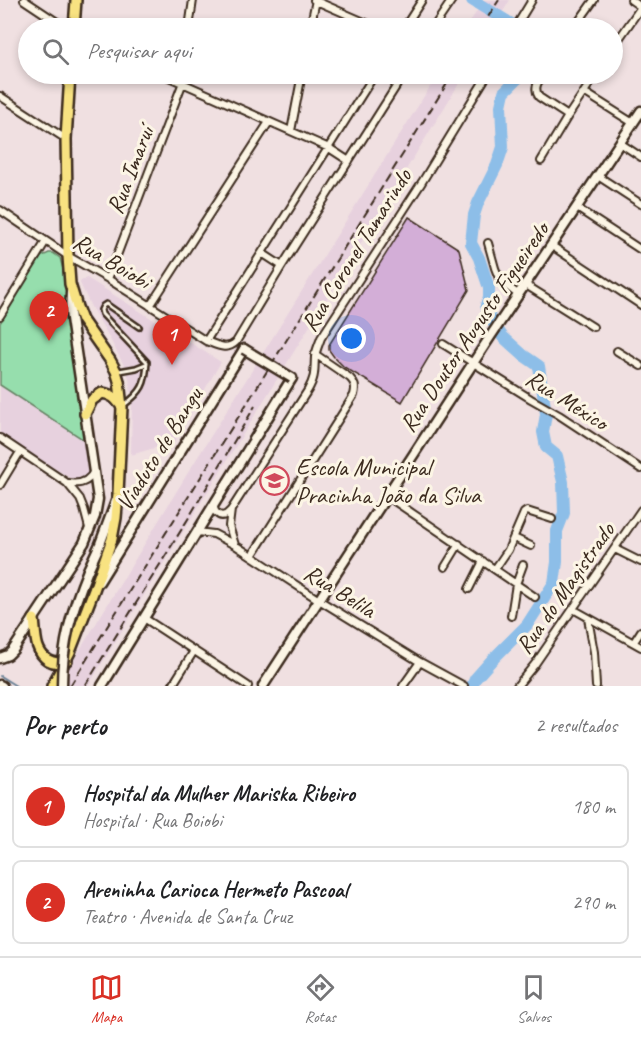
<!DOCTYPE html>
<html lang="pt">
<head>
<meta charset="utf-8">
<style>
  :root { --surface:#fff; --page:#f6f6f6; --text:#202124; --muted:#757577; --line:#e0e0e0; --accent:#d93025 }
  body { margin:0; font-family:Caveat,sans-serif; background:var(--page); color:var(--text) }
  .you { position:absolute; left:352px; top:339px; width:21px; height:21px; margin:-15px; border:4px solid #fff; border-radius:50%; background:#1a73e8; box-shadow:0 0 0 9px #1a73e833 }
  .badge { display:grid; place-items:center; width:39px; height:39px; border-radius:50%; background:var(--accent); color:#fff; font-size:20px; font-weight:700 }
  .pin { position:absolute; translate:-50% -50px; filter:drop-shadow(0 2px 3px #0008) }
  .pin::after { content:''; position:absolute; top:32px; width:21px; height:18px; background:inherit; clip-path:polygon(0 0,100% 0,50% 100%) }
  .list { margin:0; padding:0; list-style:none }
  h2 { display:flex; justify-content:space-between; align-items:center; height:78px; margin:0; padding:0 24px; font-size:26px }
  h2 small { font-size:20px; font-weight:400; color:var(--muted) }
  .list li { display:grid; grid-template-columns:39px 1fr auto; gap:18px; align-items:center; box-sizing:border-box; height:84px; margin:0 12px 12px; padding:0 12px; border:2px solid var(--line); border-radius:9px }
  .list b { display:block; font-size:22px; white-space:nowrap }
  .list p { margin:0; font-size:20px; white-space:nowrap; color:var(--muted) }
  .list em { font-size:20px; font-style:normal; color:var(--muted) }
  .icon { flex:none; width:33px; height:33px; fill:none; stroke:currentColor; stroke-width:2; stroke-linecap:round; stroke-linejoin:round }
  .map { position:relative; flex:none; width:641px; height:686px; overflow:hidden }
  .search { position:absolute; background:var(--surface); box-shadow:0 3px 9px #0003; left:18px; right:18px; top:18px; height:66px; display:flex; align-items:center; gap:15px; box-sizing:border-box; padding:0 21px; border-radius:33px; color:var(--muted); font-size:22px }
  .sheet { height:270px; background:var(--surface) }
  nav { display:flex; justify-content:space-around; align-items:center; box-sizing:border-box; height:84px; border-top:2px solid var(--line); background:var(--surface); font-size:16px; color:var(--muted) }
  nav a { display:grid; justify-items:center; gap:3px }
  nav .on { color:var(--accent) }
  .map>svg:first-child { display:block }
</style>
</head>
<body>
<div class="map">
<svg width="641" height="686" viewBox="0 0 641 686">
  <rect width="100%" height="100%" fill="#f0e0e1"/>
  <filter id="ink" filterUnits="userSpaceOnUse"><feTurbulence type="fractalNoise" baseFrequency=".0167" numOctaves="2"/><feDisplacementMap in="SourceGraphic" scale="12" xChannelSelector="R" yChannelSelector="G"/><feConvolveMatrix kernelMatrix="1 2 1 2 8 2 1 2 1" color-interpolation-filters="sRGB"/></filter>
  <g filter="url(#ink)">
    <!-- built -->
    <path fill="#e7d1de" d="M484 0H510L493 28H466Z
      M438 74H465L88 686H58L189 471Z
      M87 278 221 362 174 442 131 455 132 400 129 378 126 369 105 330 91 307 80 283 81 280Z
      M0 385 84 440 88 475 83 479H73L67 476 0 435Z"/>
    <!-- green -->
    <path fill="#96dead" stroke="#688466" stroke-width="1.5" d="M49 253H53L60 258 63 269 84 440 0 385V323L40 257Z"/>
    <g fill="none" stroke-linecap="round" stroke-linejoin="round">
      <!-- stream -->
      <path stroke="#6c8397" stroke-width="2" d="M0 676 16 686"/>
      <!-- river -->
      <path stroke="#8dbee8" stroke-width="12" d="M472 0 518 28
        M472 686 475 679 491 661 527 625 554 583 557 562V531L564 513 563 482 557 456 546 447 543 432 546 414 539 366 523 355 502 336 490 318 486 305 489 297V288L479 258 471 243 474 215 478 203 497 165 503 147 501 106 504 92 522 74"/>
    </g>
    <!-- building -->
    <path fill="#d3aed7" stroke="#3b2a1e" stroke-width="1.5" d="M409 217 459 249 469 290 402 402 344 367 334 357 329 350V345Z"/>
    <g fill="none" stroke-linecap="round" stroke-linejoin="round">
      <defs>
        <path id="lane" d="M119 371 136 368 146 364
          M124 405C142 392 146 384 147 362L102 314 101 310 103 306 106 304 139 327"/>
        <path id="street" d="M24 0 66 28
          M314 0 378 28
          M631 0 641 7
          M189 28 193 0
          M310 28 316 0
          M404 28 422 0
          M433 28 452 0
          M515 28 532 0
          M574 28 594 0
          M612 49 641 7
          M162 74 329 148 349 161
          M375 74 206 341C217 345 227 351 236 342L282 266 404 74
          M544 74C538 81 533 88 539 97L568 116
          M584 92 633 123
          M0 96 66 139
          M291 131 302 74
          M620 143 641 157
          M541 161 568 116 596 74
          M598 176 641 204
          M577 208 641 250
          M0 210 68 256 108 279 206 341
          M488 243 495 268 500 281 519 295
          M552 246 641 305
          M262 253 282 266
          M108 279 183 82 184 74
          M526 285 593 327
          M150 306 269 122
          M0 316 46 241
          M443 344 531 399 559 415 641 469
          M617 351 641 366
          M0 438 67 483 80 499 84 509 89 528
          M68 483C80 485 89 482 94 471
          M0 485 20 452
          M387 496 535 597
          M214 505C213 511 219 518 225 515 226 515 230 511 231 510
          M197 532 214 534 235 545 319 600 420 662 464 686
          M514 538 531 546
          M235 545 229 526 231 510 308 390C316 376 314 371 315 357 316 350 319 344 321 338L422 182 488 74
          M615 549 641 562
          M252 556 354 395C356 387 355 383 350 378L315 354
          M445 567 459 544
          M495 569 508 550 524 513 527 511 552 519
          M469 589 483 561
          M573 609 641 647
          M511 616 516 584 523 565
          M144 618 248 686
          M588 618 594 652 596 686
          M634 642 641 631
          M172 686 194 651
          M403 686 420 662
          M517 686 535 664 641 510"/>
        <path id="secondary" d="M88 570 100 544 116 501
          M99 582 244 349
          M0 658 8 655 13 650 84 543 95 516 98 499 70 312 71 292
          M0 685 2 686
          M102 686 292 378
          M263 686 490 337 641 111"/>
        <path id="primary" d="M74 28 76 0
          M85 414 92 400 102 393C112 394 116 399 122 407
          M34 619C36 634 34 651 48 660 55 664 60 663 67 660
          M52 686 70 652 94 590 112 539 116 518 118 494 122 407 119 381 116 371 110 360 82 320 77 307 70 284 68 256 66 139 70 74"/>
      </defs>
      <!-- lane casing -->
      <use href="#lane" stroke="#3b2a1e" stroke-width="8"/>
      <!-- street casing -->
      <use href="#street" stroke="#3b2a1e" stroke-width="10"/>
      <!-- secondary casing -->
      <use href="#secondary" stroke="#3b2a1e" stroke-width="13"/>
      <!-- primary casing -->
      <use href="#primary" stroke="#3b2a1e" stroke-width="14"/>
      <!-- lane -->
      <use href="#lane" stroke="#fcf5e5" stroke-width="3"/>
      <!-- street -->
      <use href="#street" stroke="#fcf5e5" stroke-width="6"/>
      <!-- secondary -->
      <use href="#secondary" stroke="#fcf5e5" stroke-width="8"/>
      <!-- primary -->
      <use href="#primary" stroke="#f8e281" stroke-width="9"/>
      <!-- rail -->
      <path stroke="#3b2a1e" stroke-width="2" stroke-dasharray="9 4.5" stroke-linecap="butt" d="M481 28 499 0
        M70 686 453 74
        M85 686 188 519 255 406"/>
      <defs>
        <path id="secondary-bridge" d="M244 349 292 378
          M62 686C62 643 72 609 88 570"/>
      </defs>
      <!-- secondary-bridge casing -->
      <use href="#secondary-bridge" stroke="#3b2a1e" stroke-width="13" stroke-linecap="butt"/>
      <!-- secondary-bridge -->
      <use href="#secondary-bridge" stroke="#fcf5e5" stroke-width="8"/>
    </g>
  </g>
  <!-- icons -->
  <defs>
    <symbol id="school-ring" viewBox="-11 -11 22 22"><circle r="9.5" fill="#fcf5e5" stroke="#d1495b" stroke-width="1.5"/><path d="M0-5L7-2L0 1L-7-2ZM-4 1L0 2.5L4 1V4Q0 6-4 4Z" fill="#d1495b"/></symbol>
  </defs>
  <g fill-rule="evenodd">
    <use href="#school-ring" x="258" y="464" width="33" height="33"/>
  </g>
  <g text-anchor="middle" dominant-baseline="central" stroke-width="6" stroke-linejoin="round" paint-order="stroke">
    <!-- street labels -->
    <g font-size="24" fill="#3b2a1e" stroke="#fcf5e5">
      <text transform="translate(130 170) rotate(-69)">Rua Imaruí</text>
      <text transform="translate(356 250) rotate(-58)">Rua Coronel Tamarindo</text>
      <text transform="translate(112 261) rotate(31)">Rua Boiobi</text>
      <text transform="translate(474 327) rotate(-56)">Rua Doutor Augusto Figueiredo</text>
      <text transform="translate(567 400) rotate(32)">Rua México</text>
      <text transform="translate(159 449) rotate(-58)">Viaduto de Bangu</text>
      <text transform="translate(565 588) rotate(-55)">Rua do Magistrado</text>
      <text transform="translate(340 591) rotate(32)">Rua Belila</text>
    </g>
    <!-- poi labels -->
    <g font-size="24" fill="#3b2a1e" stroke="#fcf5e5" text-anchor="start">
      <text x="296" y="467">Escola Municipal<tspan x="296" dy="28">Pracinha João da Silva</tspan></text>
    </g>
  </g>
</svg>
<div class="you"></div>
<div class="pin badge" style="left:172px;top:365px">1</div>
<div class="pin badge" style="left:49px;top:341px">2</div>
<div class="search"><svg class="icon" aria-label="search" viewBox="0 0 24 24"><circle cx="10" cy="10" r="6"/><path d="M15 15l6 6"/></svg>Pesquisar aqui</div>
</div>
<section class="sheet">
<h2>Por perto<small>2 resultados</small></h2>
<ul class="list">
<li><span class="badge">1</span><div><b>Hospital da Mulher Mariska Ribeiro</b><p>Hospital · Rua Boiobi</p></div><em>180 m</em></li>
<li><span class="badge">2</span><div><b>Areninha Carioca Hermeto Pascoal</b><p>Teatro · Avenida de Santa Cruz</p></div><em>290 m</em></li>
</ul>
</section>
<nav>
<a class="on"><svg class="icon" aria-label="map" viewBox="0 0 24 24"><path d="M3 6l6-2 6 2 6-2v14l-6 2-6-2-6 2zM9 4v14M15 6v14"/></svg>Mapa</a>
<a><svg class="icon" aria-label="directions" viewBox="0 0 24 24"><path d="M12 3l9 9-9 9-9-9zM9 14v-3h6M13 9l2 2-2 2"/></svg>Rotas</a>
<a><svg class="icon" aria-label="saved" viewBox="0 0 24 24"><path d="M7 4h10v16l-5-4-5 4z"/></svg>Salvos</a>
</nav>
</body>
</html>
